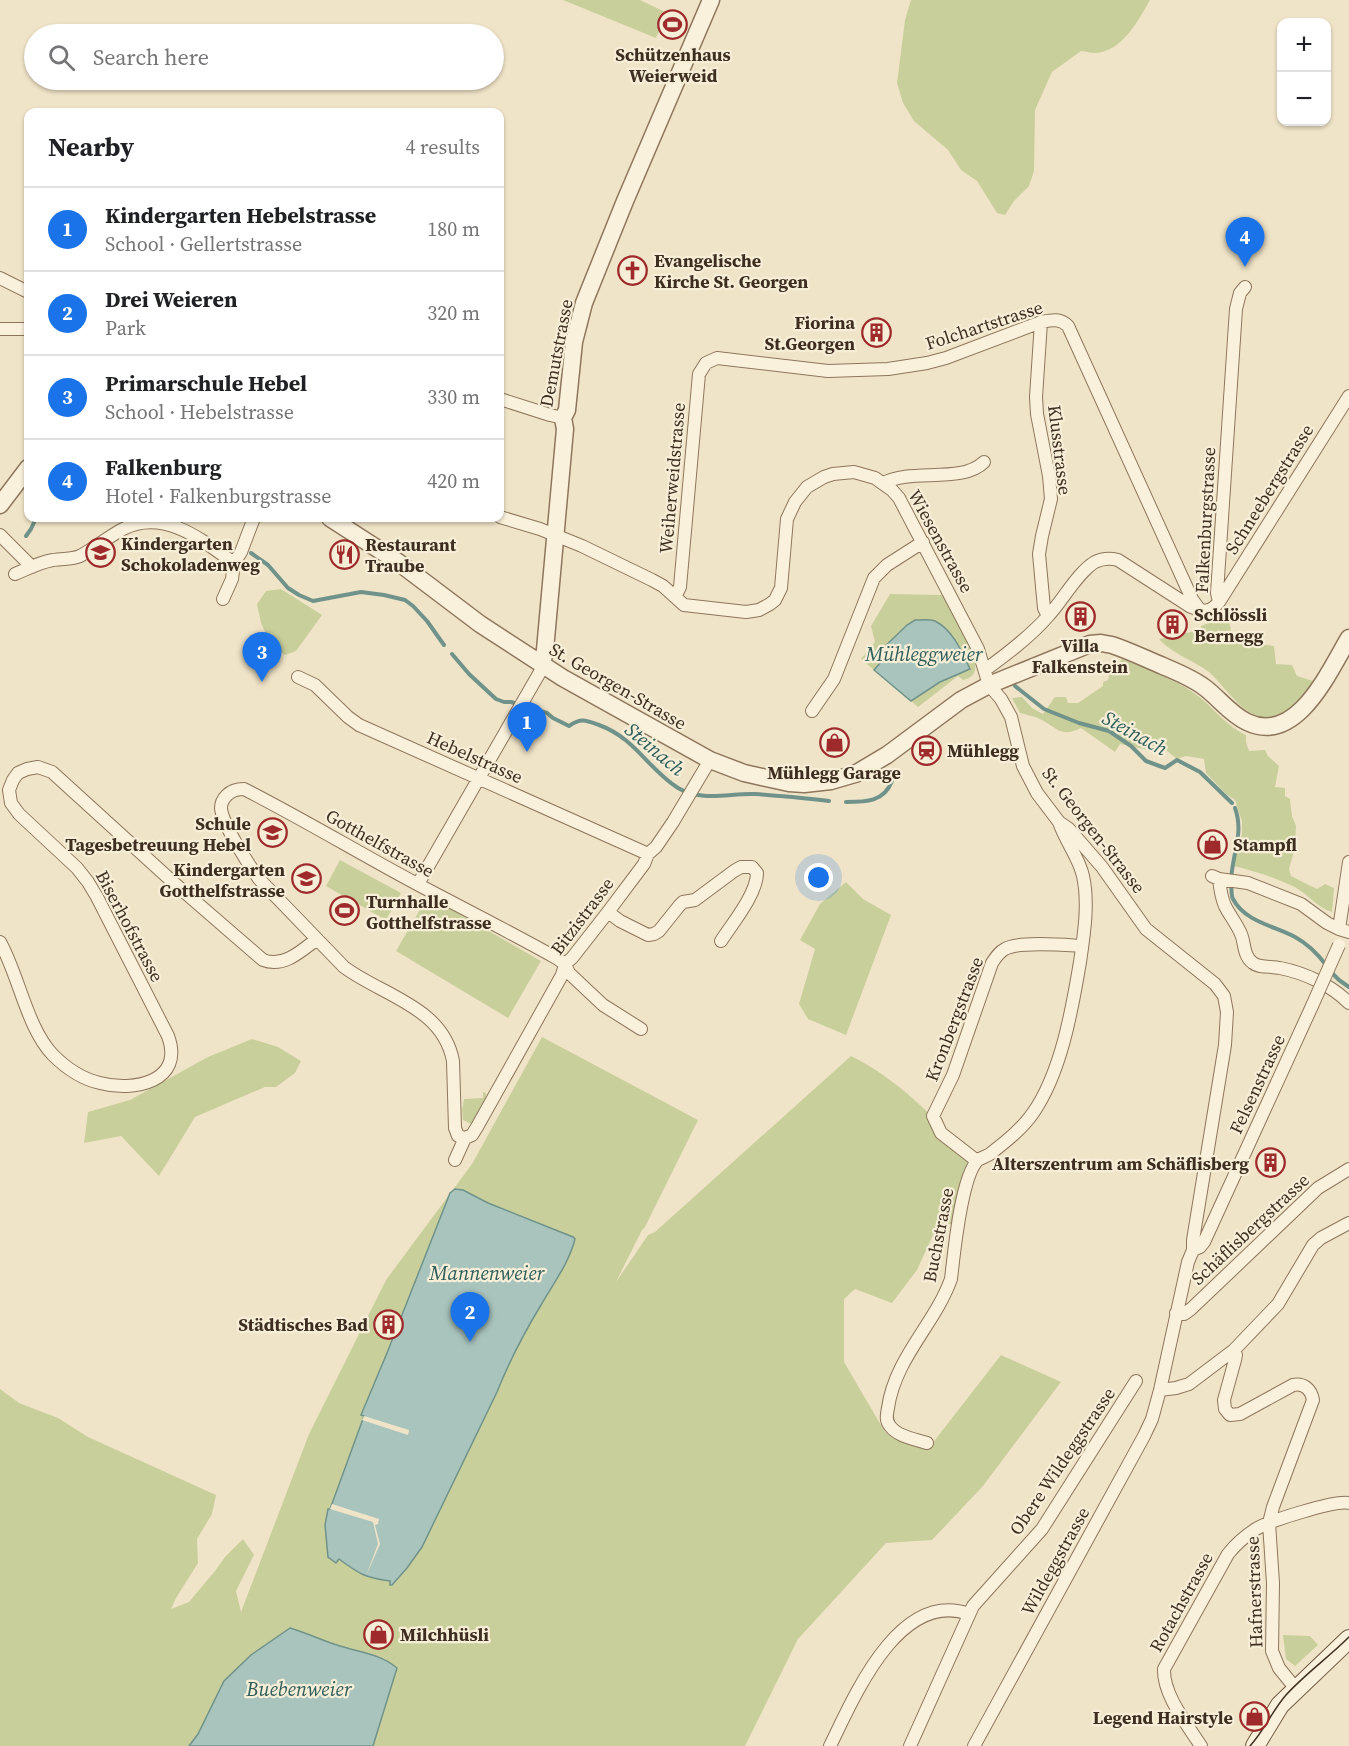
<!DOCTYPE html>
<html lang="en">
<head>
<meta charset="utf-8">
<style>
  :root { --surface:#fff; --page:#f2f2f2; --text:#202124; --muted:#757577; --line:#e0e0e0; --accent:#1a73e8 }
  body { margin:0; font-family:"Source Serif 4",serif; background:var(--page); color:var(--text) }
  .controls { position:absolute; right:18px; top:18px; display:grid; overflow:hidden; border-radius:12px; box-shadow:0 2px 4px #0004 }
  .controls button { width:54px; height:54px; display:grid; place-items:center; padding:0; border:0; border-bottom:2px solid var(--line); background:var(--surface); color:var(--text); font:30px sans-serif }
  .you { position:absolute; left:819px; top:878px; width:21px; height:21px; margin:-15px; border:4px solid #fff; border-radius:50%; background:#1a73e8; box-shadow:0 0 0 9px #1a73e833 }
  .badge { display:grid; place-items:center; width:39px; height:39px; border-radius:50%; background:var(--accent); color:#fff; font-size:20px; font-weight:700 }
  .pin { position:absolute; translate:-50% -50px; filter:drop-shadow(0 2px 3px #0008) }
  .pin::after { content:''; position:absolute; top:32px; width:21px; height:18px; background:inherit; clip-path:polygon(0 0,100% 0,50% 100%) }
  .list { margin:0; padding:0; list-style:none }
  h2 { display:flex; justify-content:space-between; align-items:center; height:78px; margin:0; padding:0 24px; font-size:26px }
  h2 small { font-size:20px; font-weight:400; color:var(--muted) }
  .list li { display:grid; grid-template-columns:39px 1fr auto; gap:18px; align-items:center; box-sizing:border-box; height:84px; padding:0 24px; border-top:2px solid var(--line) }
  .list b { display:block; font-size:22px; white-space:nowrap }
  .list p { margin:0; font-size:20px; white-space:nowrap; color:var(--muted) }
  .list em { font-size:20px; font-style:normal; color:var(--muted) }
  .icon { flex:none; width:33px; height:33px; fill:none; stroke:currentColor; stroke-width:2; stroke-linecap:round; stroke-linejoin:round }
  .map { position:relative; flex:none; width:1349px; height:1746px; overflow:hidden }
  .search { position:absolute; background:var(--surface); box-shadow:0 2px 4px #0004; left:24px; top:24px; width:480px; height:66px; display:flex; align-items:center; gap:15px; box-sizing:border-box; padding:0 21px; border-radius:33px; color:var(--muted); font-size:22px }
  .panel { position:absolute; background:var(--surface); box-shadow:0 2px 4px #0004; left:24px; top:108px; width:480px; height:414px; border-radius:12px }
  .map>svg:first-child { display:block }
</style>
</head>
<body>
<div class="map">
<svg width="1349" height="1746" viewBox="0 0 1349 1746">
  <rect width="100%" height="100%" fill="#f0e4c8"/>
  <!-- green -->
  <path fill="#c9cf9b" d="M563 0H640L667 13 656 38Z
    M911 0H1150C1138 21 1122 52 1095 53 1090 53 1085 51 1081 51L1052 72 1035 110 1034 171 1029 186 1014 201 1005 215 997 213 977 181 961 170 948 150 914 121 903 103 897 83 905 20Z
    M281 589 322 615 296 651 285 655 272 646 261 623 257 604 266 591Z
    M890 594 943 595C951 610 982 658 974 673 972 677 967 679 963 680L958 676 918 707 911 701 940 682 970 669 959 647 946 630 876 657 881 662 874 670 861 659 875 642 871 626Z
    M1227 611 1233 640 1274 646 1276 664 1292 665 1297 676 1313 681C1292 715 1267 735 1234 699 1225 690 1218 680 1209 672 1193 660 1172 654 1159 639L1200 630 1201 626 1219 619Z
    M1122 659C1149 670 1179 680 1202 699 1217 712 1228 727 1246 735V742L1249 751 1265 750 1268 756 1279 766 1275 787 1285 788V796L1290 799 1292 816 1296 826 1295 848 1289 869 1291 876 1317 889 1325 884 1334 888 1332 912C1319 908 1312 899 1301 891 1287 881 1251 870 1234 866L1235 854 1242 834V821L1235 800 1226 794 1206 773 1204 759 1186 756 1177 759 1162 747 1144 749 1120 744 1115 752 1081 728C1060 738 1058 728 1040 719 1034 716 1027 715 1020 713L1012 698 1022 697 1032 708 1043 714 1055 697H1066L1068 703H1078L1103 686V682L1108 680 1109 677 1108 674Z
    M340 860 401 893 386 920 326 886Z
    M846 882 863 899 891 915 846 1035 808 1019 799 1004 815 949 800 940 820 904Z
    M428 896 541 961 508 1018 396 951Z
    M542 1037 698 1120 645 1227 642 1230 616 1282 648 1235 655 1232 851 1056C898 1079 936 1119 971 1157L959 1224H938L917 1270 892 1303 855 1289 844 1299V1362L885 1432 928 1449 1001 1355 1061 1382 983 1486 932 1540 886 1543 798 1639 745 1746H0V1389L19 1403 58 1418 88 1437 216 1495 212 1514 197 1539 198 1563 176 1598 171 1609 189 1602 215 1571 225 1557 243 1539 254 1555 236 1591 241 1612 309 1434 386 1280 472 1164Z
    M252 1039 278 1047 301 1061 295 1073 276 1087H265L195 1117 159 1176 121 1136 84 1143 88 1112 130 1100 208 1057Z
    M483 1092 486 1093V1098L471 1124 463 1120 462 1110 464 1099 483 1098Z
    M1283 1635 1310 1636 1318 1645 1295 1666 1286 1659Z"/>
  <!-- water -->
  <path fill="#a9c4bc" stroke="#6f938a" stroke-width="1.5" d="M915 620C921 620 930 619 935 621 953 630 962 652 970 669L940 682 911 701 874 670 881 662 875 656 907 625Z
    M455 1189 463 1190 488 1203 573 1237 575 1239C569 1263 553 1284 541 1305 524 1333 509 1362 497 1392L422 1547 407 1568 392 1585H390V1581C366 1578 359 1574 339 1559L336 1563 328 1557 325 1525 328 1509H330L333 1501 364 1416 361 1415 387 1353 450 1193Z
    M290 1628C307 1633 323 1641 340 1646 359 1652 381 1654 397 1668L373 1746H189L198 1734 224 1681 251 1655Z"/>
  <!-- pier -->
  <path fill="#f0e4c8" d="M364 1416 409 1430 408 1435 362 1420Z
    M332 1504 379 1519 378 1524 375 1525 380 1544 366 1576 378 1544 373 1522 330 1509Z"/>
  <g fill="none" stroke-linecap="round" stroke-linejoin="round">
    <!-- stream -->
    <path stroke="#6f938a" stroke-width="4" d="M26 536 31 529 36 518
      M251 553 268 565 288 588 299 595 313 601 361 592 384 595 405 600 413 606 427 621 444 645
      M452 654 469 674 496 699 504 702H511L547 713 553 718 569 726C581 718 585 720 599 725 635 738 648 769 678 788 701 802 730 793 755 794 780 796 805 798 829 801
      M1015 686 1044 709 1079 723 1109 731 1131 746 1146 761 1165 768 1177 760 1200 772 1232 803
      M846 802C866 802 884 802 892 781
      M1235 808C1245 835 1230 858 1231 886 1232 890 1231 896 1233 899 1245 922 1275 926 1295 937 1308 944 1317 953 1326 965
      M1330 971 1339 980 1349 987"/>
    <defs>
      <path id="minor" d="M0 278 28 292
        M1041 322 1036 397 1037 414 1049 476 1051 499 1042 536 1039 554 1044 608 1048 616
        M0 329H28
        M500 399 550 415 563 418
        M884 483C911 468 962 484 984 462
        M500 517 540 529 582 546 652 580 663 586 684 605 746 612 759 610 770 604 775 600 781 588 787 519 795 502 807 487 824 477 833 474 854 472 875 478 892 490 899 498 978 649 989 685 1001 699 1011 717 1023 766 1037 793 1059 822 1069 829 1102 867 1146 929 1215 984 1224 996 1227 1012 1225 1045 1193 1240V1250L1188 1262 1160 1390 1152 1419 1144 1436 974 1746
        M0 535 32 567
        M15 574C27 569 40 562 53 560 63 558 71 560 80 556 95 548 108 537 123 529 164 508 202 540 234 563
        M675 597 680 587 699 374 706 363 717 358 828 371 888 369 927 363 946 358 1041 322C1052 320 1060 318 1068 326L1192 599 1200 610
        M223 599 232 579 234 563 241 552 254 518
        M1219 602 1217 593 1236 309 1240 293 1245 287
        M985 670C1007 654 1031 636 1049 615 1062 601 1079 571 1095 562 1103 558 1110 558 1118 560L1191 607C1204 612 1210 613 1219 602L1349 396
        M298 677 315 685 348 717 359 725 648 854
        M812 711 834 679 874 578 887 565 923 542
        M1349 862 1339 929 1349 932
        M1212 876 1219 879C1220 888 1221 897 1225 906 1230 916 1237 924 1241 934 1245 943 1243 956 1253 963 1259 968 1272 966 1280 968 1305 973 1331 985 1349 1003
        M1219 879 1248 883 1301 904 1327 923 1339 929
        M418 884 540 672 542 665
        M608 912 620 921 648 935 654 934 659 931 679 906 683 902 695 900 734 871 741 867H752L757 873C757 894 732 924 721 941
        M0 942C19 976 27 1028 53 1055 66 1068 82 1079 100 1083 133 1092 185 1082 168 1036L97 897 88 882 77 868 19 814 11 803 9 790 13 780 18 773 27 769 38 767 52 772 174 883 263 960C284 968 301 951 317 939
        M465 1138 458 1136 455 1128 453 1061C443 1007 383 996 344 967L259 879C249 865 222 824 221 808 221 803 224 798 227 795 232 790 238 789 244 789 303 819 359 853 417 884 464 909 512 933 558 959L565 964 569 973 603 1005 641 1029
        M455 1160 465 1138 472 1135 477 1127 562 975 565 964 572 958 608 912 644 864 648 854 656 847 673 822 710 760
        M977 1161 941 1133 933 1116 953 1075 992 963C996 957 999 952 1005 949 1019 941 1065 945 1082 946
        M1193 1250 1200 1247 1204 1242 1312 1006
        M1176 1313 1184 1314 1191 1309 1318 1188 1349 1169
        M1234 1350 1236 1355 1235 1360 1224 1400 1225 1409 1230 1415 1240 1414 1293 1385C1304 1383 1311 1389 1313 1400L1273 1507 1269 1523 1273 1583 1272 1651 1279 1668 1296 1689
        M1160 1390 1176 1388 1189 1384 1234 1350 1278 1304 1313 1245 1321 1238 1349 1223
        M927 1443C915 1439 898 1437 890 1426 885 1420 887 1414 888 1408 895 1358 935 1324 951 1279 954 1254 961 1176 978 1160 981 1158 987 1156 990 1154 1005 1142 1022 1129 1033 1113 1061 1073 1072 1010 1080 962 1084 935 1089 903 1083 876 1079 857 1065 841 1059 822
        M830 1746C854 1697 899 1589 969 1614
        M910 1746 973 1606 1042 1529 1136 1381
        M1201 1746C1187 1724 1163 1695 1164 1669L1228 1554C1236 1544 1245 1536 1256 1529 1269 1521 1335 1500 1349 1503"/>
      <path id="tertiary" d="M0 505 28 468
        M330 518 398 562 480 624 563 678 710 760 744 773 789 783 804 784 831 781 855 774 887 755 961 700 989 685 1090 644 1101 643 1112 645C1130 651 1146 659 1163 666 1177 672 1192 678 1204 687 1219 698 1230 714 1247 722 1297 746 1329 671 1349 638
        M542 665 545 650 565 429 563 418 567 410 574 342 584 303 625 201 711 0"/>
      <path id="secondary" d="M1255 1746 1280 1705 1349 1639"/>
    </defs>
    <!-- minor casing -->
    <use href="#minor" stroke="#8d765c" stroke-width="14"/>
    <!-- tertiary casing -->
    <use href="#tertiary" stroke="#8d765c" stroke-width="19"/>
    <!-- secondary casing -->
    <use href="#secondary" stroke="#6f573f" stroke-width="20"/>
    <!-- minor -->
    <use href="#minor" stroke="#faf1dc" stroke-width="12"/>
    <!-- tertiary -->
    <use href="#tertiary" stroke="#faf1dc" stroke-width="16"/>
    <!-- secondary -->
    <use href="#secondary" stroke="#faf1dc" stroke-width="18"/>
    <!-- tram -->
    <path stroke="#3d2e20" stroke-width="1.5" d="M1250 1746C1264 1731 1272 1711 1286 1695 1305 1674 1329 1657 1349 1637"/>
    <defs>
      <path id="minor-bridge" d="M1312 1006 1339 945"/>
    </defs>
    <!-- minor-bridge casing -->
    <use href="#minor-bridge" stroke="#8d765c" stroke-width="14" stroke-linecap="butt"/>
    <!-- minor-bridge -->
    <use href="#minor-bridge" stroke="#faf1dc" stroke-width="12"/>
  </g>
  <!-- icons -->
  <defs>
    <symbol id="stadium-ring" viewBox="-11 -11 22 22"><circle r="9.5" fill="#f7eed8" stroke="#9e2a2b" stroke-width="1.5"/><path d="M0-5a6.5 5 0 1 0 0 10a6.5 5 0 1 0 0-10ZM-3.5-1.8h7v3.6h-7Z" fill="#9e2a2b"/></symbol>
    <symbol id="church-ring" viewBox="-11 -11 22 22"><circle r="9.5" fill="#f7eed8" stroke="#9e2a2b" stroke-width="1.5"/><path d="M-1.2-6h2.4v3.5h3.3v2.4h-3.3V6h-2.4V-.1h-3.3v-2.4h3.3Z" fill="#9e2a2b"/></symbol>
    <symbol id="building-ring" viewBox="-11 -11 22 22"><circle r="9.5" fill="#f7eed8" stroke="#9e2a2b" stroke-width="1.5"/><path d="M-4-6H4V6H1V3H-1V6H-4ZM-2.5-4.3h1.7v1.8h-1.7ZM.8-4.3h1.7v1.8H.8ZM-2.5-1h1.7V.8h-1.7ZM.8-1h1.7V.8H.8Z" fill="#9e2a2b"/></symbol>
    <symbol id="school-ring" viewBox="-11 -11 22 22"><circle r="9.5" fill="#f7eed8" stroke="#9e2a2b" stroke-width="1.5"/><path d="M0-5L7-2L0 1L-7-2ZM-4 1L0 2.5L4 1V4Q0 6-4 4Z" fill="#9e2a2b"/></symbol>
    <symbol id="restaurant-ring" viewBox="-11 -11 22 22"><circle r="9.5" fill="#f7eed8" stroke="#9e2a2b" stroke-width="1.5"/><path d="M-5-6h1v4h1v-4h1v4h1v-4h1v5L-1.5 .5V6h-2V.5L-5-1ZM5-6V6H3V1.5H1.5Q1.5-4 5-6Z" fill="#9e2a2b"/></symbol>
    <symbol id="shop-ring" viewBox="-11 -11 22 22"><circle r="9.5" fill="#f7eed8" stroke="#9e2a2b" stroke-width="1.5"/><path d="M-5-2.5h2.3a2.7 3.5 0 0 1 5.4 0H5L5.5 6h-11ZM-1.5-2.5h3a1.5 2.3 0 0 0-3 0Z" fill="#9e2a2b"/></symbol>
    <symbol id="station-ring" viewBox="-11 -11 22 22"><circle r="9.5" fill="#f7eed8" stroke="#9e2a2b" stroke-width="1.5"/><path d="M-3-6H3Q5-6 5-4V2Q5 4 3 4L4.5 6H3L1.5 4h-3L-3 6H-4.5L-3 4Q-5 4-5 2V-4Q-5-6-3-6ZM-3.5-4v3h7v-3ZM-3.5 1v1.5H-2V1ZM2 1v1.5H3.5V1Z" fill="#9e2a2b"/></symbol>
  </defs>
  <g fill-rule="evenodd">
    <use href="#stadium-ring" x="656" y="8" width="33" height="33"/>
    <use href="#church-ring" x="616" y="254" width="33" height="33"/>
    <use href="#building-ring" x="860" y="316" width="33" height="33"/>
    <use href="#school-ring" x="84" y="536" width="33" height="33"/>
    <use href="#restaurant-ring" x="328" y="538" width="33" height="33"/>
    <use href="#building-ring" x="1064" y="600" width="33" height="33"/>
    <use href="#building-ring" x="1156" y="608" width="33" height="33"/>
    <use href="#shop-ring" x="818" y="726" width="33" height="33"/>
    <use href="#station-ring" x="910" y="734" width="33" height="33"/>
    <use href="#school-ring" x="256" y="816" width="33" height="33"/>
    <use href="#shop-ring" x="1196" y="828" width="33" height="33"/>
    <use href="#school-ring" x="290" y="862" width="33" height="33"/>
    <use href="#stadium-ring" x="328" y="894" width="33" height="33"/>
    <use href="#building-ring" x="1254" y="1146" width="33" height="33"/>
    <use href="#building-ring" x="372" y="1308" width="33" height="33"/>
    <use href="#shop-ring" x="362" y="1618" width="33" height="33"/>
    <use href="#shop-ring" x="1238" y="1700" width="33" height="33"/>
  </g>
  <g text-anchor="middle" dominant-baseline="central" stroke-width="4.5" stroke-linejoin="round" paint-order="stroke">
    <!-- poi labels -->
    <g font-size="18" font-weight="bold" fill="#3d2e20" stroke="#f7eed8" text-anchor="start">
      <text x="673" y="54" text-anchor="middle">Schützenhaus<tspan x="673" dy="21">Weierweid</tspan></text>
      <text x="654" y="260">Evangelische<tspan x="654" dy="21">Kirche St. Georgen</tspan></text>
      <text x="855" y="322" text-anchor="end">Fiorina<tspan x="855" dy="21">St.Georgen</tspan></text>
      <text x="121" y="543">Kindergarten<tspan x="121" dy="21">Schokoladenweg</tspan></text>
      <text x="365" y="544">Restaurant<tspan x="365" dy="21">Traube</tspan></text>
      <text x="1194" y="614">Schlössli<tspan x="1194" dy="21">Bernegg</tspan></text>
      <text x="1080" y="645" text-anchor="middle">Villa<tspan x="1080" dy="21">Falkenstein</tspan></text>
      <text x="947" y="750">Mühlegg</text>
      <text x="834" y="772" text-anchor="middle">Mühlegg Garage</text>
      <text x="251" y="823" text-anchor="end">Schule<tspan x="251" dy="21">Tagesbetreuung Hebel</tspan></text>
      <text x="1233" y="844">Stampfl</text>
      <text x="285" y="869" text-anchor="end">Kindergarten<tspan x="285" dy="21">Gotthelfstrasse</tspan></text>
      <text x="366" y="901">Turnhalle<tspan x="366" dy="21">Gotthelfstrasse</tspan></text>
      <text x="1249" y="1163" text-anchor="end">Alterszentrum am Schäflisberg</text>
      <text x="368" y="1324" text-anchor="end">Städtisches Bad</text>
      <text x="400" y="1634">Milchhüsli</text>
      <text x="1233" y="1717" text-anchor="end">Legend Hairstyle</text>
    </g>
    <!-- street labels -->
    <g font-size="18" fill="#3d2e20" stroke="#f7eed8">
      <text transform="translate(984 325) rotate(-18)">Folchartstrasse</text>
      <text transform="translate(556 353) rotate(-79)">Demutstrasse</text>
      <text transform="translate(1060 450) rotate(83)">Klusstrasse</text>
      <text transform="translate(672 478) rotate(-85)">Weiherweidstrasse</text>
      <text transform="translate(1269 489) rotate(-58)">Schneebergstrasse</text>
      <text transform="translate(1205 520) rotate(-87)">Falkenburgstrasse</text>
      <text transform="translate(941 541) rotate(61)">Wiesenstrasse</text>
      <text transform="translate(618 686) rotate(30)">St. Georgen-Strasse</text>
      <text transform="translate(475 757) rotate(24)">Hebelstrasse</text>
      <text transform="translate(1094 830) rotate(52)">St. Georgen-Strasse</text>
      <text transform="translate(380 843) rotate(29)">Gotthelfstrasse</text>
      <text transform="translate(582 916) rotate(-53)">Bitzistrasse</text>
      <text transform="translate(130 926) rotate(62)">Biserhofstrasse</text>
      <text transform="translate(954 1019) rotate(-69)">Kronbergstrasse</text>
      <text transform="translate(1257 1084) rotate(-65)">Felsenstrasse</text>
      <text transform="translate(1250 1229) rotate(-43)">Schäflisbergstrasse</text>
      <text transform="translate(938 1235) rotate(-79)">Buchstrasse</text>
      <text transform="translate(1062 1461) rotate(-56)">Obere Wildeggstrasse</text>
      <text transform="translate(1055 1561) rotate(-61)">Wildeggstrasse</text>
      <text transform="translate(1254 1592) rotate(-92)">Hafnerstrasse</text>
      <text transform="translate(1181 1602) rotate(-61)">Rotachstrasse</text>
    </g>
    <!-- water labels -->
    <g font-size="20" font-style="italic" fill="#2f5d5a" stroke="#f7eed8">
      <text x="924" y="654">Mühleggweier</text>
      <text transform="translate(1135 733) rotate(29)">Steinach</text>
      <text transform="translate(655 749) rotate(40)">Steinach</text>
      <text x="487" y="1273">Mannenweier</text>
      <text x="299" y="1689">Buebenweier</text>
    </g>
  </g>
</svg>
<div class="controls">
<button>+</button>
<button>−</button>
</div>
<div class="you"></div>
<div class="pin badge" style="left:527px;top:752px">1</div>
<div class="pin badge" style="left:470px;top:1342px">2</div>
<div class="pin badge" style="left:262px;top:682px">3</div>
<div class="pin badge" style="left:1245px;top:267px">4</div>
<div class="search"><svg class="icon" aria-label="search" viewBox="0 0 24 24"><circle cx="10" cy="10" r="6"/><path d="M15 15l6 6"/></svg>Search here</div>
<section class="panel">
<h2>Nearby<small>4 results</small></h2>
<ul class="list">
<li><span class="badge">1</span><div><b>Kindergarten Hebelstrasse</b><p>School · Gellertstrasse</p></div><em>180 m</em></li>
<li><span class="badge">2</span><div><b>Drei Weieren</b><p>Park</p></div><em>320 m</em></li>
<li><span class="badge">3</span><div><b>Primarschule Hebel</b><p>School · Hebelstrasse</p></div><em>330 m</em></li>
<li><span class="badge">4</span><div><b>Falkenburg</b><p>Hotel · Falkenburgstrasse</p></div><em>420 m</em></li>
</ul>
</section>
</div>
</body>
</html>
